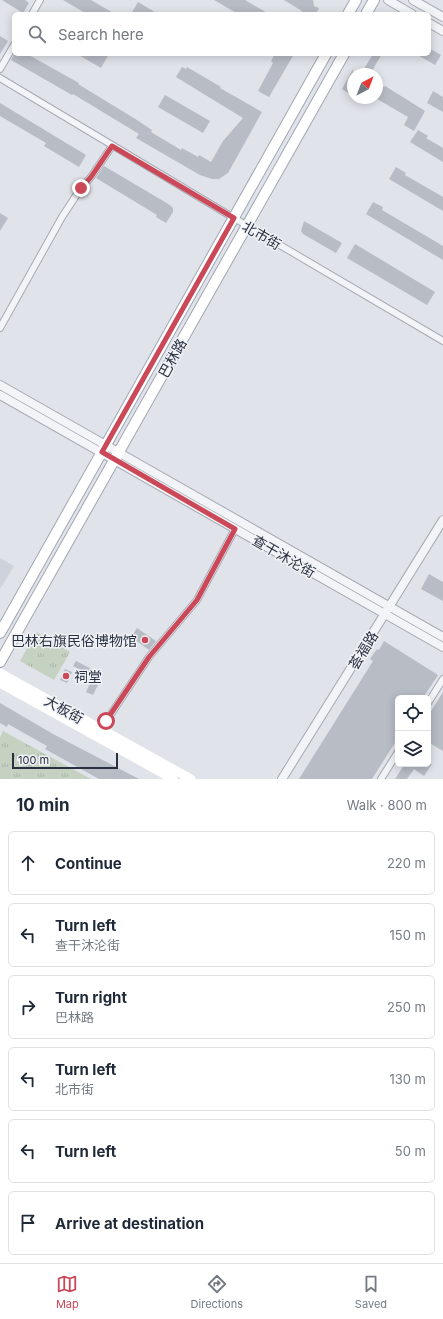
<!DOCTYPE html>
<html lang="en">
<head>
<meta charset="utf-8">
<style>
  :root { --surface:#fff; --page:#f2f2f3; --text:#1f2937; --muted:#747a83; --line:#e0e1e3; --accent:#ca4858 }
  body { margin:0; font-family:Inter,"Noto Sans SC",sans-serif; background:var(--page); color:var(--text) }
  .controls { position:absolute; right:12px; bottom:12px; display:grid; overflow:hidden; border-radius:6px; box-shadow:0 2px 10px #0003 }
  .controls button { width:36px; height:36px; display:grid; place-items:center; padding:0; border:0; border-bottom:1px solid var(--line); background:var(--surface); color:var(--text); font:20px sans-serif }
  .compass { position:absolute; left:347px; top:68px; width:36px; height:36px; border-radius:50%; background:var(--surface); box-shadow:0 2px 10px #0003; rotate:42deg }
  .scale { position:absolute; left:12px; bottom:10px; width:106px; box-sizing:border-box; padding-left:4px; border:2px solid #293140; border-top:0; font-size:11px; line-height:14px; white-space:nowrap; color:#293140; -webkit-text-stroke:3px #f0f2f6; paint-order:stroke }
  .stop { position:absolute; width:12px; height:12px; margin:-9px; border:3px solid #ca4858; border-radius:50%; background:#fff }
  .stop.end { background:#ca4858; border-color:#fff; box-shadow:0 1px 4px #0008 }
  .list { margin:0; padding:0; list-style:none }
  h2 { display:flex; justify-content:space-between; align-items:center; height:52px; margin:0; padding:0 16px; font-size:17px }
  h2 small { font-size:13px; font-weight:400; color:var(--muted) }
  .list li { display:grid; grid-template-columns:26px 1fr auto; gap:12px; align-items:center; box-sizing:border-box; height:64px; margin:0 8px 8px; padding:0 8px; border:1px solid var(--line); border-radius:6px }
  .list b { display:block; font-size:15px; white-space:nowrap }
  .list p { margin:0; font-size:13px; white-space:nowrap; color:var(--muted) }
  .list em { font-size:13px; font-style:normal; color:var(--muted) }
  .icon { flex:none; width:22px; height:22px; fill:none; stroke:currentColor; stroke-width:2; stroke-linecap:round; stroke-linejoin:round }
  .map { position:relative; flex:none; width:443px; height:779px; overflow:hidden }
  .search { position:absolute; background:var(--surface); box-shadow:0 2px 10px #0003; left:12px; right:12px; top:12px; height:44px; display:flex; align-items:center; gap:10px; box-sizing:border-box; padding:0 14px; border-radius:6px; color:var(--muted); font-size:15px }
  .sheet { height:484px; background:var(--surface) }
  nav { display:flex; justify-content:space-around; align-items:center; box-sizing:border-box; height:56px; border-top:1px solid var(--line); background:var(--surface); font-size:11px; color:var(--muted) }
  nav a { display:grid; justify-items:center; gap:2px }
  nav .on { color:var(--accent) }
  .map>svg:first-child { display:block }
</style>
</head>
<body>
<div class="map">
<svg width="443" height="779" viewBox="0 0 443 779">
  <defs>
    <pattern id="grass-tufts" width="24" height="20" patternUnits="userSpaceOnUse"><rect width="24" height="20" fill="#c5d2c1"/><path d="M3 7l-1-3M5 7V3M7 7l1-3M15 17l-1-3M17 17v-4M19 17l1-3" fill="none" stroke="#a9b5a7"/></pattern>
  </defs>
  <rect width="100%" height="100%" fill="#e0e3e9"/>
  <!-- built -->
  <path fill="#ced2db" d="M0 558 14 566 0 589Z"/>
  <!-- grass -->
  <path fill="url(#grass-tufts)" d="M36 632 70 652 54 680 20 661Z
    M3 731 91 779H0V737Z"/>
  <!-- building -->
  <path fill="#b7bcc5" d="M2 0H25L29 3 23 13Z
    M63 0H91L115 14H87Z
    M214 0H245L269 14H238Z
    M284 0H313L314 6 319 8 316 14H300L302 11Z
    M138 2 158 14H131Z
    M0 36 8 41 0 54Z
    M429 48 441 55 435 65 416 54H429Z
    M14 54H27L79 83 78 84 137 120 152 130 151 132 181 150 182 148 198 157 199 155 211 162 223 141 243 118 176 77 182 67 186 69 187 67 221 87 220 88 262 112 228 173 219 179H212L200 175 136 138 139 134 73 94 72 95 11 60Z
    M77 54H109L101 68Z
    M275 54H294L269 97 258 91 273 63 271 61Z
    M373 54H382L370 74H361Z
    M353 69V96L342 89Z
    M377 83 384 87 385 86 425 111 414 131 404 125 408 117 377 99Z
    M433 91 443 97V112L427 103Z
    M165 95 210 121 203 133 158 107Z
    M0 103 86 155 79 167 44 146 46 143 0 116Z
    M418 130 428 136 426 138 443 148V162L410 142Z
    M104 166 170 205 173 208V212L166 223 156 217 157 215 96 178Z
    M396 167 406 173 405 175 443 197V211L389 179Z
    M373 202 383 207 382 210 443 246V260L366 214Z
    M0 213 8 218 0 231Z
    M304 221 342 243 336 253 303 234 301 231Z
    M355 244 435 292 427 305 347 258Z
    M429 574 443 582V601L421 589Z
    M137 628 156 641 149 650 131 637Z
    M384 641 438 675 423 698H398V738L372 779H299L373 661 370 659 377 649 379 650Z
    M76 661 101 674 98 679 73 666Z
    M65 669 72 672 67 683 60 680Z
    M91 681 98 685 93 695 86 692Z
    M443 692V751L428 742V716Z
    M0 703 53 734 139 779H99L45 749 47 746 8 724 7 727 0 723Z
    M405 764H432L424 776 414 769 407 779H395Z"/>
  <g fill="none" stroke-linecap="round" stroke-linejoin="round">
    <defs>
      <path id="minor" d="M32 14 40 0
        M0 69 14 45
        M0 78 234 218 443 341
        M0 328 62 217 81 188 91 177 112 146
        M428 703 443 679
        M101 729 149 657 197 600 235 529
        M381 779 398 752"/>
      <path id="tertiary" d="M388 0 412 14
        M413 0 443 17
        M429 23 443 31
        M0 385 443 637
        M0 395 443 647
        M282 779 443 520"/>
      <path id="primary" d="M348 14 356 0
        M366 14 374 0
        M0 633 326 54
        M0 662 344 54"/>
    </defs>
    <!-- minor casing -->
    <use href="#minor" stroke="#a5aab3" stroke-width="8"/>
    <!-- tertiary casing -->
    <use href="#tertiary" stroke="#a5aab3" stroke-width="10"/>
    <!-- primary casing -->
    <use href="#primary" stroke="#a0a7b4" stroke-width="12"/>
    <!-- minor -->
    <use href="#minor" stroke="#f3f4f7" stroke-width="6"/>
    <!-- tertiary -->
    <use href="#tertiary" stroke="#f3f4f7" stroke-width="8"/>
    <!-- secondary -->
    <path stroke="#fff" stroke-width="9" d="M0 673 191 779
      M0 683 173 779"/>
    <!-- primary -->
    <use href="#primary" stroke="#fff" stroke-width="10"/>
  </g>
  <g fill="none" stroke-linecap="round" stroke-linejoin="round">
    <!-- route -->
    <path stroke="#ca4858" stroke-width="5" d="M81 188 91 177 112 146 234 218 102 452 235 529 197 600 149 657 106 721"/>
  </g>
  <!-- markers -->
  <g fill="#ca4858" stroke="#f0f2f6" stroke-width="1.5">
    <circle cx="145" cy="640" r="4"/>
    <circle cx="66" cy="676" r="4"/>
  </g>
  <g text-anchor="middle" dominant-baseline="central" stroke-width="3" stroke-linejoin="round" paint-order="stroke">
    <!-- street labels -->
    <g font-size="14" fill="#293140" stroke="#f0f2f6">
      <text transform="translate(262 235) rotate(30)">北市街</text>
      <text transform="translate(172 358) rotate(-61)">巴林路</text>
      <text transform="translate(284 556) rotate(30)">查干沐沦街</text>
      <text transform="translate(363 650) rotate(-58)">荟福路</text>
      <text transform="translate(64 709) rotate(29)">大板街</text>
    </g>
    <!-- poi labels -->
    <g font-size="14" fill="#293140" stroke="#f0f2f6" text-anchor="end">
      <text x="137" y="640">巴林右旗民俗博物馆</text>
      <text x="74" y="676" text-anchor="start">祠堂</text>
    </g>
  </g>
</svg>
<div class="controls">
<button><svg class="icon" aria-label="locate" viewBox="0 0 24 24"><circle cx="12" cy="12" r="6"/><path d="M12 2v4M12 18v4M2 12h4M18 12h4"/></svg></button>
<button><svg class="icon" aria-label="layers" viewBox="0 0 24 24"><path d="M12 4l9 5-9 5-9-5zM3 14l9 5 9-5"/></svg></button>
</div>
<svg class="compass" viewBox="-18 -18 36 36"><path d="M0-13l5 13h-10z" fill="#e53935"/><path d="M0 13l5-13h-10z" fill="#747a83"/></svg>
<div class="scale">100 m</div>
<div class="stop" style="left:106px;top:721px"></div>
<div class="stop end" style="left:81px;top:188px"></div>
<div class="search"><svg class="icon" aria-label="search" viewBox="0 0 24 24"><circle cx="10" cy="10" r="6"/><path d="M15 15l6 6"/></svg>Search here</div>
</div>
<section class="sheet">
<h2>10 min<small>Walk · 800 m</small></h2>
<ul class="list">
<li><svg class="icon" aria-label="ahead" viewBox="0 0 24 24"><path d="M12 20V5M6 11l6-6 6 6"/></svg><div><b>Continue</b></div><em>220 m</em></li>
<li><svg class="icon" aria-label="left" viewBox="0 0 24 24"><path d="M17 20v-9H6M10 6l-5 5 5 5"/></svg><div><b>Turn left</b><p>查干沐沦街</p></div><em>150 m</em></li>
<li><svg class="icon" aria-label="right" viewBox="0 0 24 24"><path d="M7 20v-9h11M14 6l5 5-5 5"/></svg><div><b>Turn right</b><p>巴林路</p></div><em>250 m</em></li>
<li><svg class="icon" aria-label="left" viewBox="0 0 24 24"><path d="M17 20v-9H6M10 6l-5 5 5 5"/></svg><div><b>Turn left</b><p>北市街</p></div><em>130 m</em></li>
<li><svg class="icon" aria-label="left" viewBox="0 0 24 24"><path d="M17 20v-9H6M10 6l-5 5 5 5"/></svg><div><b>Turn left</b></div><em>50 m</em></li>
<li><svg class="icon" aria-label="arrive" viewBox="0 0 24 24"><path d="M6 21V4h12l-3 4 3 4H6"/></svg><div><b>Arrive at destination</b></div></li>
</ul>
</section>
<nav>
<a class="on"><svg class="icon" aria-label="map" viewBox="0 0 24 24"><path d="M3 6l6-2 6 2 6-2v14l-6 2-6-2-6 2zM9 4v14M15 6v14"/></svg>Map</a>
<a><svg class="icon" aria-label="directions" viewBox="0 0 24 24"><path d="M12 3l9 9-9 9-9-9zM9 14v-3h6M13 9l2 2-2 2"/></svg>Directions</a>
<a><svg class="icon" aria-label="saved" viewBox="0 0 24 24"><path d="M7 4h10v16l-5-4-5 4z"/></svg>Saved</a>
</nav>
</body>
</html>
